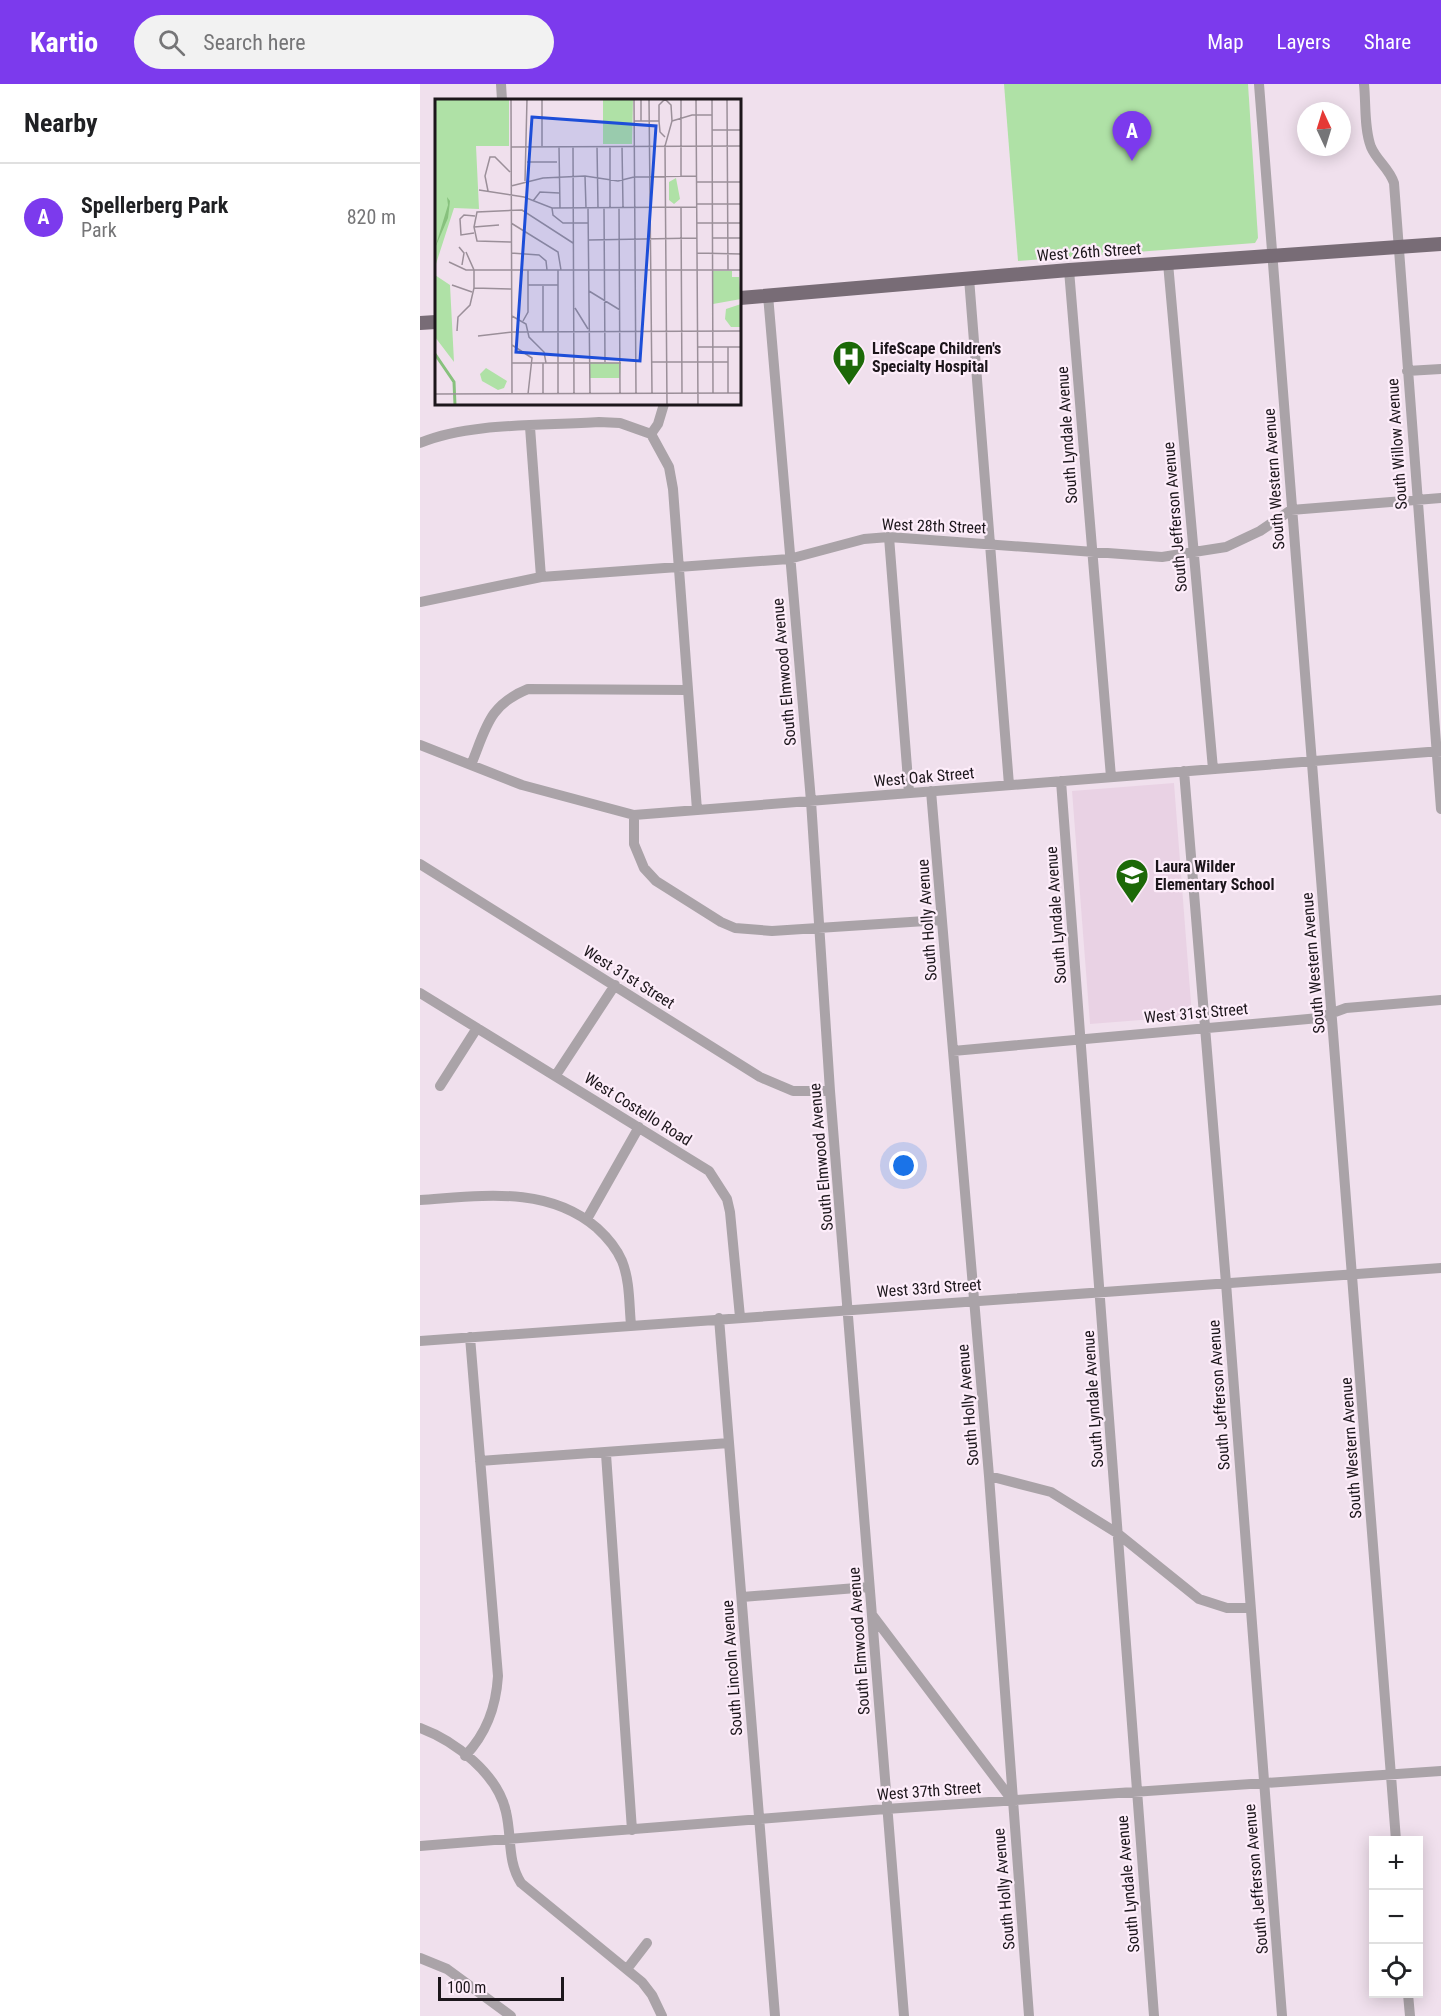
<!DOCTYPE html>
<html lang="en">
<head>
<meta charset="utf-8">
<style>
  :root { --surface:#fff; --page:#f2f2f2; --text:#202124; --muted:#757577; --line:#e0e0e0; --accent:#7c3aed }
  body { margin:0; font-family:"Roboto Condensed",sans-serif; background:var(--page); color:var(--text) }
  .controls { position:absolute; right:18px; bottom:18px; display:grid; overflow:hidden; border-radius:0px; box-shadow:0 3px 15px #0003 }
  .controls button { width:54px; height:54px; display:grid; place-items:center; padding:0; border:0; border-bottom:2px solid var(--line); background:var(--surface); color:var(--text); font:30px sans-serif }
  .compass { position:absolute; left:877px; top:18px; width:54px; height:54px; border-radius:50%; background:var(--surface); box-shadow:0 3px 15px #0003; rotate:356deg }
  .scale { position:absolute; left:18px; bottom:15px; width:126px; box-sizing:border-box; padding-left:6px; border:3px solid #1c161b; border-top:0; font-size:16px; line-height:21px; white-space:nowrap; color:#1c161b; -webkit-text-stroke:4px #fdedfa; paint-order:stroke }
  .you { position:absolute; left:484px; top:1082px; width:21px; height:21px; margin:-15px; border:4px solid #fff; border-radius:50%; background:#1a73e8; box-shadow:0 0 0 9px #1a73e833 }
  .badge { display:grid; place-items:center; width:39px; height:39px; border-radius:50%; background:var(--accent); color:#fff; font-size:20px; font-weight:700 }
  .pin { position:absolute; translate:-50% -50px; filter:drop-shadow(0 2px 3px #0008) }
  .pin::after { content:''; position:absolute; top:32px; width:21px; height:18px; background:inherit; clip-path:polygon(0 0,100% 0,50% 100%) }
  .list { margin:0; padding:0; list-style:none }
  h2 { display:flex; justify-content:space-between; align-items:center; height:78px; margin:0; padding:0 24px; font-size:26px }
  h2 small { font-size:20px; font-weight:400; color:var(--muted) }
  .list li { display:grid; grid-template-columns:39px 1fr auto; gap:18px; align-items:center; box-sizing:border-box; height:108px; padding:0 24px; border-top:2px solid var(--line) }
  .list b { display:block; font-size:22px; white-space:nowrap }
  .list p { margin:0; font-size:20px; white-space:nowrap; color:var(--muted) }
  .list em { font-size:20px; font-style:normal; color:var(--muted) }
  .icon { flex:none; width:33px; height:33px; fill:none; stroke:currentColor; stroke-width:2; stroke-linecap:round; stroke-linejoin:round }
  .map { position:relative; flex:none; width:1021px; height:1932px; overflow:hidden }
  header { display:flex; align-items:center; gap:36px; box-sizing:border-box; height:84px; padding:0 30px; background:var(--accent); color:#fff }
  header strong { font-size:28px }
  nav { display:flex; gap:33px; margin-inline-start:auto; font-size:21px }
  .search { width:420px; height:54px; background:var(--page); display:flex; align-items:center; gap:15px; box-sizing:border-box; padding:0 21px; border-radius:33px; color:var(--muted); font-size:22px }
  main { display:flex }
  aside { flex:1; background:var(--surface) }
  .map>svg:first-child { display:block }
</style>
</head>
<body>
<header>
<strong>Kartio</strong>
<div class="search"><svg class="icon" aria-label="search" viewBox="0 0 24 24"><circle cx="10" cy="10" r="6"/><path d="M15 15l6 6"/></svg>Search here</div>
<nav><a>Map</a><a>Layers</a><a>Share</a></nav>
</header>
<main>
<aside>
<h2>Nearby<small></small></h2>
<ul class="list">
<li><span class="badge">A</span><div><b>Spellerberg Park</b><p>Park</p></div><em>820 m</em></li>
</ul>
</aside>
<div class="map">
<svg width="1021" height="1932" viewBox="0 0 1021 1932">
  <rect width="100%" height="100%" fill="#f0e0ed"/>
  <!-- built -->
  <path fill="#e9d2e4" d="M754 699 772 932 670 940 652 707Z"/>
  <!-- green -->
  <path fill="#afe1a6" d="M584 0H828L838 154 835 159 598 177Z"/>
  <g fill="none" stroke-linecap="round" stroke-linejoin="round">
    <!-- minor -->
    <path stroke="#aaa3a8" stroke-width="10" d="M81 0 82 16
      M839 0 976 1756
      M944 0C946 19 944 45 951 63 957 77 969 84 974 99L1021 725
      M748 179 793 685
      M649 186 691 693
      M549 194 589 701
      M348 211 391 717 410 1007 484 1932
      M987 287 1021 285
      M110 343 121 493
      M231 350 249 383 253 405 277 726
      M231 350 238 340 244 320
      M0 359C49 338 125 342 179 338L200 339 231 350
      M469 453 489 709
      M0 518 121 493 369 475 444 455 469 453 742 473 806 463 840 447 871 426 1021 414
      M0 661 102 701 214 731 1021 667
      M51 681C66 645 68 621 108 605L267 606
      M764 687 806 1199 862 1932
      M641 697 734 1932
      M511 707 569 1392 609 1932
      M214 731V760L224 784 236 797 301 838 315 844 352 847 521 836
      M0 780 340 993 373 1007H410
      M0 909 289 1087 307 1115 310 1128 320 1233
      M533 967 899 934 926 924 1021 916
      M136 991 195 901
      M20 1002 57 944
      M0 1116C61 1112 127 1101 177 1144 188 1154 196 1163 202 1177 210 1197 209 1220 211 1241
      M167 1135 219 1043
      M299 1234 355 1932
      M0 1257 1021 1184
      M186 1370 212 1746
      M60 1377 309 1359
      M569 1392 631 1408 697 1449 779 1515 807 1524H830
      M322 1513 449 1503
      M453 1532 592 1716
      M0 1644C35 1657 78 1690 86 1728 92 1753 87 1777 101 1799L222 1898 232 1911 242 1932
      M45 1672C67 1649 76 1623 78 1592L50 1253
      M0 1762 466 1725 1021 1687
      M0 1874 27 1885 91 1932
      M207 1885 227 1859
      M988 1910 990 1932"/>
    <!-- major -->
    <path stroke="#786c76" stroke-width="14" d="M320 214 649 186 1021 160
      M0 239 16 238"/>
  </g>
  <!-- icons -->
  <defs>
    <symbol id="hospital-pin" viewBox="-11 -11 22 30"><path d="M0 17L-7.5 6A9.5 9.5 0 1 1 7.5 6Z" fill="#1c6908" stroke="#fdedfa"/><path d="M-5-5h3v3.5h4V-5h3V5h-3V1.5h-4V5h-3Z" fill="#fff"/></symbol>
    <symbol id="school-pin" viewBox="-11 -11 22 30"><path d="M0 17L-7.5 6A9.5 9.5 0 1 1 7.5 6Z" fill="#1c6908" stroke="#fdedfa"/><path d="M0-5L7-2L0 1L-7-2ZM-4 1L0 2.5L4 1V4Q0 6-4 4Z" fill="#fff"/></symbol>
  </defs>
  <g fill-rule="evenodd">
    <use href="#hospital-pin" x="410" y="254" width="38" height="52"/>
    <use href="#school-pin" x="693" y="772" width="38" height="52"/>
  </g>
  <g text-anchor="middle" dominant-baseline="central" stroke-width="4.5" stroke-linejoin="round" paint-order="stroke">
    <!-- street labels -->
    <g font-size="16" fill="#1c161b" stroke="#fdedfa">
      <text transform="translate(669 168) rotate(-4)">West 26th Street</text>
      <text transform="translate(647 351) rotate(-94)">South Lyndale Avenue</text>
      <text transform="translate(977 360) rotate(-94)">South Willow Avenue</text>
      <text transform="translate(854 395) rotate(-94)">South Western Avenue</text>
      <text transform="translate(755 433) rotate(-95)">South Jefferson Avenue</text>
      <text transform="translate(514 442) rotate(2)">West 28th Street</text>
      <text transform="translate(364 588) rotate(-95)">South Elmwood Avenue</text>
      <text transform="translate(504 693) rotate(-5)">West Oak Street</text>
      <text transform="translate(636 831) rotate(-94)">South Lyndale Avenue</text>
      <text transform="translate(507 836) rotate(-94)">South Holly Avenue</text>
      <text transform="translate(893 879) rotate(-95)">South Western Avenue</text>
      <text transform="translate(209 893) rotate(32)">West 31st Street</text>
      <text transform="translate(776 929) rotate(-5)">West 31st Street</text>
      <text transform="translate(218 1025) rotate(32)">West Costello Road</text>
      <text transform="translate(401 1073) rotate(-95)">South Elmwood Avenue</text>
      <text transform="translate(509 1204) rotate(-4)">West 33rd Street</text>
      <text transform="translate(799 1311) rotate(-94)">South Jefferson Avenue</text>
      <text transform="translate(673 1315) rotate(-94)">South Lyndale Avenue</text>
      <text transform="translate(548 1321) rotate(-95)">South Holly Avenue</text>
      <text transform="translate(931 1364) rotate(-94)">South Western Avenue</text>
      <text transform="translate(439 1557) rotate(-94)">South Elmwood Avenue</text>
      <text transform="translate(312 1584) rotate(-94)">South Lincoln Avenue</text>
      <text transform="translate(509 1707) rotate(-4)">West 37th Street</text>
      <text transform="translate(836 1795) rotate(-95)">South Jefferson Avenue</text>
      <text transform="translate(708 1800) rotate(-95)">South Lyndale Avenue</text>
      <text transform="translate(584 1805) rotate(-95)">South Holly Avenue</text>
    </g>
    <!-- poi labels -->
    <g font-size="16" font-weight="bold" fill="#1c161b" stroke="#fdedfa" text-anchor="start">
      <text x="452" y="264">LifeScape Children's<tspan x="452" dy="18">Specialty Hospital</tspan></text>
      <text x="735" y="782">Laura Wilder<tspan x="735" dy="18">Elementary School</tspan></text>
    </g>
  </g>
  <!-- overview -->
  <g transform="translate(15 15)">
    <rect width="306" height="306" fill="#f0e0ed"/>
    <path d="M0 0H74V47H41L44 110 19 109 0 168ZM168 0H198L197 45H168ZM241 79 245 100 239 105 234 101V83ZM278 172H297V178H304L306 200 278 205ZM0 176 15 186 19 263 0 238ZM306 205V228H296L290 220 291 210ZM155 263 186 264 185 279H155ZM51 269 72 282 69 289 63 291 47 282 45 275Z" fill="#afe1a6"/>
    <path d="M12 98 15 102 13 119 0 149 13 106Z" fill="#87c17d"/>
    <path fill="none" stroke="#87c17d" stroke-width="3" d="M0 255 19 283 20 306"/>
    <path fill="none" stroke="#9b8f99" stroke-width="1.5" d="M76 0 77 295M199 0 201 294M214 0 217 294M230 0 236 6 237 22 230 47 232 306M261 0 263 306M277 0 278 294M292 0 293 171M199 22H224M206 22V0M237 22 257 16H277M277 31H306M230 38 225 33 224 22V6L230 0M107 47V0M162 47 163 109M175 47V108M187 47 188 108M76 48 306 47M124 48 125 109M138 48 139 295M92 63H122M150 77 151 109M246 77V0M90 82 92 0M261 83H306M76 87 108 79 150 77 183 82 199 78 261 77M44 91 89 98 117 109 261 108M53 92 50 77 55 58H60L75 73M98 102 105 93 124 94M261 105H306M184 108 185 295M246 108 247 294M117 109 118 116 128 124H153M153 109 155 295M169 109 170 263M76 124 123 153 126 171M262 124H306M39 128 64 126M39 134 26 136 25 120 29 116 40 117M277 139H306M154 141 262 139M76 143 42 142 39 128 42 113 87 111 138 144M24 148 29 154 27 166M76 154 104 156 111 162 112 171M262 154 306 155M14 163 31 171H306M123 171V295M17 186 37 193M93 186H123M39 189 76 190M154 192 185 211M140 209 153 230M77 217 91 225 94 238 109 253 111 264M88 222 93 213V171M22 232 23 218 35 206 39 189V171L31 153M108 233V187M43 237 77 233 306 232M77 246 97 259 93 295M262 248H306M293 248V294M216 263H293M77 264H186M108 264V295M0 295 306 294"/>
    <path fill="#1d4ed8" fill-opacity="0.15" stroke="#1d4ed8" stroke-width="3" d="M97 18 221 27 205 262 81 253Z"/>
    <rect width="306" height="306" fill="none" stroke="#1c161b" stroke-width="3"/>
  </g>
</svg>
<div class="controls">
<button>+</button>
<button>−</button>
<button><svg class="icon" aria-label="locate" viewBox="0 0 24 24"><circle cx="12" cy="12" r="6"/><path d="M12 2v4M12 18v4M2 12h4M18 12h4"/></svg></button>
</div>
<svg class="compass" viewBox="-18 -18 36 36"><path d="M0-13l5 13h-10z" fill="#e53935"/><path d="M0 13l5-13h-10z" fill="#757577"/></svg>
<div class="scale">100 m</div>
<div class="you"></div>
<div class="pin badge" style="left:712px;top:77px">A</div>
</div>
</main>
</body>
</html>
